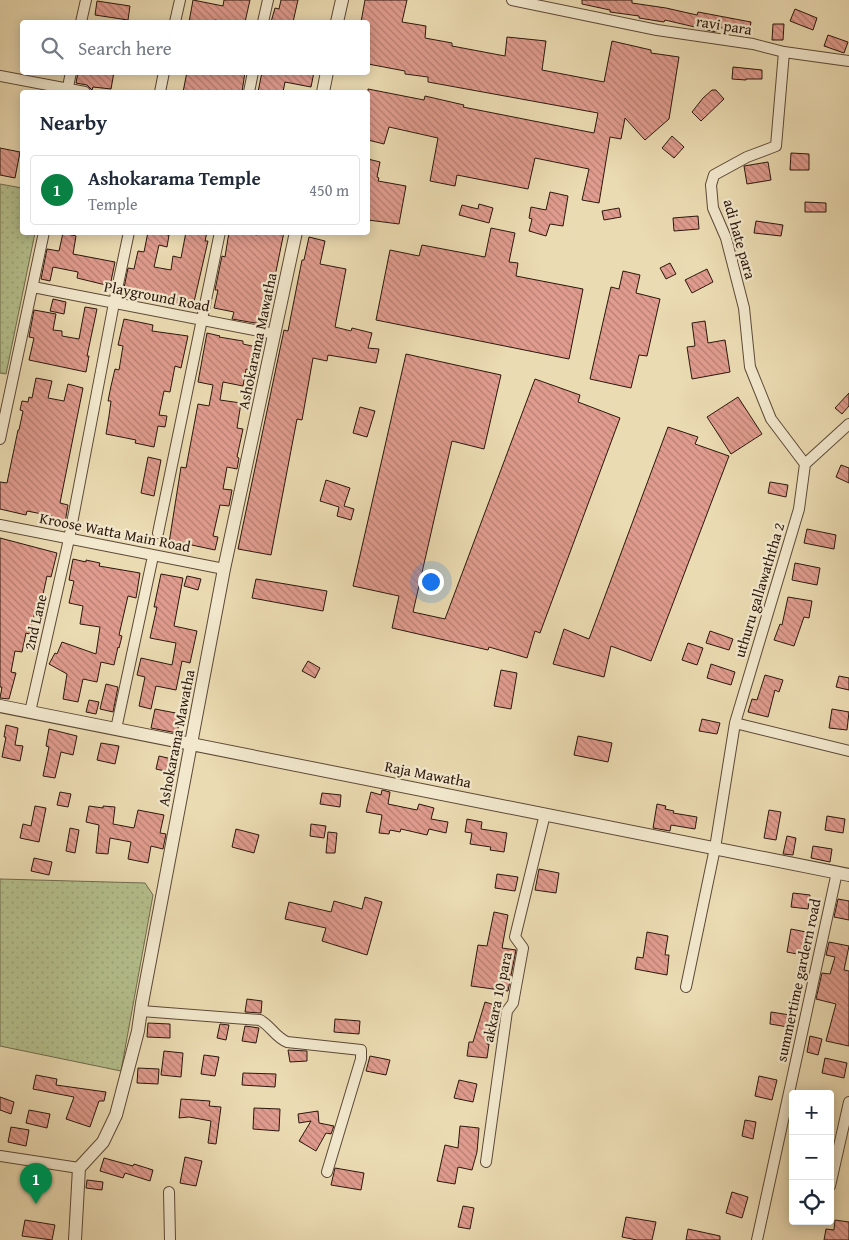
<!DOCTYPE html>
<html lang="en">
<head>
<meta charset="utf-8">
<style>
  :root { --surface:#fff; --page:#f2f2f3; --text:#1f2937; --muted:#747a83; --line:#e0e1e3; --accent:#0b8043 }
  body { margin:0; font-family:"Gentium Book Plus",serif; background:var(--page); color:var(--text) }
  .controls { position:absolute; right:15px; bottom:15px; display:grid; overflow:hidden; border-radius:5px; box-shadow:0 2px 12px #0003 }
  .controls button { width:45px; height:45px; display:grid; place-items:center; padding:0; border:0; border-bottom:1px solid var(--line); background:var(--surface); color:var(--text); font:25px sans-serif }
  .you { position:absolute; left:430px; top:581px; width:18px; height:18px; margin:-12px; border:4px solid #fff; border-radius:50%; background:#1a73e8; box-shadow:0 0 0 8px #1a73e833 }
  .badge { display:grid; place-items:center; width:32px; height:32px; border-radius:50%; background:var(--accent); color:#fff; font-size:16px; font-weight:700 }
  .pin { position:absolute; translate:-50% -41px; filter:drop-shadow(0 1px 2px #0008) }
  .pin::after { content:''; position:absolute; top:26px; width:18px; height:15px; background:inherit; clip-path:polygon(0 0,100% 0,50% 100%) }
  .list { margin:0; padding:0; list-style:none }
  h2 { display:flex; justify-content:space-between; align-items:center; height:65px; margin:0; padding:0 20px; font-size:21px }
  h2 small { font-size:16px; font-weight:400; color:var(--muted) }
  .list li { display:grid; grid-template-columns:32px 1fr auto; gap:15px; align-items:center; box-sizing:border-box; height:70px; margin:0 10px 10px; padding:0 10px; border:1px solid var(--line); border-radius:5px }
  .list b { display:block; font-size:19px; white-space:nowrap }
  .list p { margin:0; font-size:16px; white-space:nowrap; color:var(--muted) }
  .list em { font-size:16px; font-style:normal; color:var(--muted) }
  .icon { flex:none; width:28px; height:28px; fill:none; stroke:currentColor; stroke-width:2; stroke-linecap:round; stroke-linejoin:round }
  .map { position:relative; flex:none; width:849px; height:1240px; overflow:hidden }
  .search { position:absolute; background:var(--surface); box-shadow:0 2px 12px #0003; left:20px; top:20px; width:350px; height:55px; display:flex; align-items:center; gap:12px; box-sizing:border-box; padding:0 18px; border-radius:5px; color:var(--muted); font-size:19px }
  .panel { position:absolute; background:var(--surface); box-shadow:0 2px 12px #0003; left:20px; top:90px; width:350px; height:145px; border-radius:5px }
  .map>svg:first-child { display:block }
</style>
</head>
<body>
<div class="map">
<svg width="849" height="1240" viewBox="0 0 849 1240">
  <defs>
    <pattern id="grass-dots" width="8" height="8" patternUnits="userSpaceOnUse" patternTransform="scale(1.25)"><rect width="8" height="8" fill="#b5c18e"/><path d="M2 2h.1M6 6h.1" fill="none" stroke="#9ca579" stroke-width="1.8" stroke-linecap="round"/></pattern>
    <pattern id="building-back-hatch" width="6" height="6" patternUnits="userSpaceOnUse" patternTransform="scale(1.25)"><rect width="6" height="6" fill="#e09c8e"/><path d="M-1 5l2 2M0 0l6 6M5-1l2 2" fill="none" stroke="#b67e72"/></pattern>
  </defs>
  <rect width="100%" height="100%" fill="#ebdbb2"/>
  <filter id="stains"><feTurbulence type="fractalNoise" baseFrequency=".004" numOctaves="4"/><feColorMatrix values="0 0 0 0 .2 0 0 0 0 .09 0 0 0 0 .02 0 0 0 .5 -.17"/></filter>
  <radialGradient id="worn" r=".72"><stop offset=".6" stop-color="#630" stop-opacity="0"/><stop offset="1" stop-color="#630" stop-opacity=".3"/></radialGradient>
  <!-- grass -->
  <path fill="url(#grass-dots)" stroke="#706c4e" d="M0 184 22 188V232L35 233 6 374 0 373Z
    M0 879 145 883 153 895 121 1071 0 1046Z"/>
  <!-- building -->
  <path fill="url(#building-back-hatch)" stroke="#2c170d" d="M193 0 223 6 224 0H250L245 22H226L215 20V22H189Z
    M281 0H298L293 22H271L275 8 279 9Z
    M365 0H407L402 22 426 26 425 38 452 43V46L505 56 507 37 546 41 542 70 604 82 612 41 651 50V53L679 57 669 119 645 140 625 118 621 139 610 137 599 203 582 200 589 169 535 158 528 189 457 175 455 186 430 181 438 138 389 127 384 144 368 140V89L424 100 425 96 464 105 463 107 594 133 598 113 428 82V77L405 74V71L368 64V22H361Z
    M582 0H632V3L666 8 697 15 698 12 751 22 749 34 717 27 716 32 665 20 664 22 639 18V16L610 12V10L582 4Z
    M97 1 130 6 128 20 95 15Z
    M795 9 817 18 813 30 790 21Z
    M773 24H784L783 40H772Z
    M828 35 848 42 844 53 824 46Z
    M733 67 762 70V79H746V80L732 79Z
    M78 72H114L111 89 93 87 92 90 87 85 76 83Z
    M187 72H245L242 92H183Z
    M262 72H314L311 87 285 82 283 92H258Z
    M712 90H716L724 99 701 121 692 112 703 98Z
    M672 136 684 147 674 158 662 148Z
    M0 148 20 152 15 178 0 175Z
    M791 153 809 154V170H790Z
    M368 159 380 162 377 177 379 178 378 181 406 186 399 224 368 220Z
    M768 162 771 180 747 184 744 166Z
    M550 192 568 196 563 226 550 224 546 236 529 231 532 219 529 218 531 207 546 210Z
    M805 202 826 203V212H805Z
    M479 204 493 208 489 223 459 215 462 205 478 209Z
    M619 208 621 217 604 220 602 211Z
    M698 216 699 229 674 231 673 218Z
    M756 221 783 225 781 236 754 233Z
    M491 228 515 233 509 262 518 263 516 276 583 289 569 359 376 320 390 250 419 256 422 245 485 257Z
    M148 232 169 235 167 247 159 245 154 267 171 270 173 256 181 258 186 232H207L205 241H208L194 302 179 299 178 305 162 302 164 295 124 288 128 268 134 269 138 251 144 252Z
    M229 232H243L257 235V232H284L269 306 265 305 261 324 232 319 234 312 214 308 218 290H215L222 256 225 257Z
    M63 233 76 236 73 254 115 262 110 286 77 278 78 272 53 267 50 281 41 279 47 249 59 251Z
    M309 237 325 241 320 264 346 269 335 327 351 331 352 328 372 333 368 348 379 349 376 363 328 355 327 361 313 358 302 420 297 419 271 555 238 549 284 330 288 331 302 260H304Z
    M670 263 676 274 666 279 660 268Z
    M707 269 713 282 692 293 685 280Z
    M623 271 640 275 636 293 660 299 647 356 639 355 631 388 590 379 611 287 619 289Z
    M53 299 66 302 64 314 50 311Z
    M85 307 97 309 87 356H89L86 372 29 360 34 338 29 337 34 310 56 314 53 330 62 331V336L79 339Z
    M124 319 153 325 152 331 188 336 181 368 175 366 170 392 164 391 159 415 167 416 165 427 158 426 154 447 135 443 136 440 106 434 109 416 111 401H108L111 386 115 369 119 370 123 346 118 345Z
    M705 321 708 343 725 340 730 372 692 379 687 347 695 346 692 323Z
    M207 333 220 336 219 337 243 341V344L261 348 256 371 246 369 243 386 223 382 220 400 241 403 237 428 243 429 237 457 239 458 237 469 227 467 223 489 232 490 229 506 220 505 213 536 218 537 215 550 187 544 186 548 169 543 181 467 186 468 198 404 209 406 213 385 198 382Z
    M406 354 501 375 484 449 452 441 413 612 445 619 535 379 580 395 578 402 620 418 540 633 535 631 527 658 489 647 488 650 392 628 399 596 353 586Z
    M36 378 52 381 48 398 64 401 68 384 83 388 60 503 68 505 65 523 51 520 52 516 27 511 26 515 0 509V482L7 483 18 430H19L23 411 20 410 22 401 28 402 29 397 32 398Z
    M849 393V406L842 414 835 408Z
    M738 397 762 434 731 454 707 417Z
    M360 407 375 411 367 437 353 433Z
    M668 427 698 437 695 444 729 456 651 661 611 646 604 677 553 664 564 629 589 639Z
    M148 457 161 460 154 496 141 493Z
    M841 465 849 468V483L836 477Z
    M326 480 350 488 344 506 354 509 351 520 337 516 339 507 320 501Z
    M770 482 788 485 786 497 768 493Z
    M807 529 836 535 834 549 804 543Z
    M0 538 57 553 51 577 47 576 42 599 39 598 29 634 26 633 22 652 15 651 11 672 16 673 9 699 0 698 2 687H0Z
    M73 559 86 562V560L100 563 99 566 140 573 136 598 128 596 119 635 122 636 119 648 118 647 114 665 101 662 97 682 83 679 78 702 63 699 67 674 49 664 55 653 57 654 62 642 96 654 100 627 80 624 83 606 69 603 74 581 69 580Z
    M795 563 820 568 817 585 792 580Z
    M161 574 183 578 174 626 197 631 190 663 182 661 176 690 156 686 151 709 139 706 145 677 137 675 141 658 172 665 176 643 150 638 157 607H154Z
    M187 576 201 579 198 590 184 586Z
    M256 579 327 591 323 611 252 598Z
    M788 597 812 601 809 618 804 617 794 646 774 640 780 624 782 625Z
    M710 631 733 639 729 650 706 643Z
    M688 643 703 648 697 665 682 660Z
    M308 661 320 668 315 678 302 671Z
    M711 664 735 672 731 685 707 678Z
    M501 670 517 673 511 709 494 706Z
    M765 675 783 680 779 692 775 690 768 717 748 712 752 699 757 700Z
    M839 676 849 678V690L836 687Z
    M106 684 118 687 113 712 100 709Z
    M89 700 99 702 96 714 86 712Z
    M155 709 181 714 177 733 151 728Z
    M832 709 849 712 847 730 829 728Z
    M702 719 720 723 717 734 699 731Z
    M6 725 18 728 15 745 23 746 20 761 2 757 6 737H4Z
    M49 729 77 736 73 755 61 752 55 778 43 776 49 747 46 746Z
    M578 736 612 743 608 762 574 755Z
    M101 743 119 746 115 764 97 760Z
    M159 756 172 759 169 772 156 769Z
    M382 790 390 792 388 804 417 810 419 804 434 808 431 819 448 822 446 833 429 829 427 835 401 829 400 832 390 830 389 834 379 833 382 815 366 812 371 792 381 795Z
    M60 792 71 794 68 807 57 805Z
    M322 793 341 795 340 807 320 804Z
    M657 804 666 806 665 809 674 811 673 813 697 817 695 829 671 825 670 831 653 828Z
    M35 806 46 808 39 842 20 838 23 824 31 826Z
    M89 806 103 808V806L115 807 113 824 134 828 138 810 164 815 160 833 166 834 163 849 151 846 148 863 128 859 131 842 110 838 108 854 96 853 99 825 86 822Z
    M769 810 781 812 776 840 764 838Z
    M827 816 845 819 843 833 825 830Z
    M467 819 482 822 481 829 507 833 504 852 490 850 491 847 470 844 472 833 465 832Z
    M311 824 326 826 324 838 310 836Z
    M70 828 79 830 75 853 66 851Z
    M236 829 259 835 254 853 232 847Z
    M328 832 337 833 335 853H326Z
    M787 836 796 838 793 855 783 854Z
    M813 846 832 849 830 862 811 858Z
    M34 858 52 862 49 875 31 871Z
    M539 869 559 873 556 893 535 890Z
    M497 874 518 877 515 891 495 888Z
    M793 893 810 895 808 909 791 907Z
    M365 897 382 902 367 955 322 941 326 928 285 919 289 902 331 912 334 901 362 909Z
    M838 899 849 901V920L834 917Z
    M494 912 508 915 502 948 516 950 508 991 471 986 478 945 487 946Z
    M791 929 806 932 802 955 787 952Z
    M647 932 668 936 665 955H669L667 975 635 969 637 957 643 958Z
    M829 942 849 946 844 970 849 971V1046L826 1041 836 1004 816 999 822 973 830 974 835 957 826 955Z
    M247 999 262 1001 261 1013 245 1012Z
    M485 1002 498 1006 487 1044H489L487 1058 467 1056 469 1042H473Z
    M771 1012 790 1015 788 1027 770 1024Z
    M335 1019 360 1021 359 1034 334 1032Z
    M148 1023 170 1024V1038L147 1037Z
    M220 1024 229 1025 226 1040 217 1038Z
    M245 1026 259 1028 256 1043 242 1041Z
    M810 1036 822 1039 818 1055 807 1052Z
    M288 1050 307 1051V1061L290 1062Z
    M164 1051 183 1053 181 1077 161 1075Z
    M204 1055 219 1057 215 1076 201 1074Z
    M370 1056 390 1060 386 1075 366 1071Z
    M825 1058 847 1063 844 1078 822 1073Z
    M138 1068 159 1069 158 1084 137 1083Z
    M243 1073 276 1074 275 1087 242 1085Z
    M36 1075 57 1079 56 1085 106 1092 104 1101H99L90 1127 66 1119 74 1097 33 1089Z
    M759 1076 777 1080 772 1100 755 1096Z
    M459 1080 477 1084 473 1102 454 1098Z
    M0 1097 14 1102 11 1114 0 1110Z
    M181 1099 210 1101 209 1106 221 1107 216 1144 208 1143 211 1121 189 1117 179 1118Z
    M254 1108 280 1109 279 1131 253 1129Z
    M29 1110 50 1114 47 1128 26 1123Z
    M318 1111 319 1123 334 1126 331 1134 326 1133 316 1151 299 1141 311 1121 299 1123 298 1114Z
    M745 1120 756 1122 753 1139 742 1136Z
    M460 1126 479 1128 477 1152 472 1170 458 1167 455 1184 437 1181 445 1145 458 1148Z
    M11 1127 29 1130 26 1146 8 1142Z
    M185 1157 202 1161 196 1186 180 1183Z
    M104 1158 133 1166 134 1164 153 1170 150 1181 125 1173 123 1178 100 1171Z
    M335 1168 364 1173 361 1190 331 1185Z
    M87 1180 103 1182 102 1190 86 1188Z
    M732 1192 748 1197 742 1218 726 1213Z
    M463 1206 474 1208 470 1229 458 1227Z
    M626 1217 656 1222 652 1240H637L622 1237Z
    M25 1220 55 1225 52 1240 22 1236Z
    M835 1220 849 1222V1240H824L826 1229 834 1230Z
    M688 1229 720 1236V1240H686Z"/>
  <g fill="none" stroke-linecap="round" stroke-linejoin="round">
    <defs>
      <path id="minor" d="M512 0 657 30 753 44 784 52
        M81 22 86 0
        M175 22 180 0
        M263 22 268 0
        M0 76 85 92
        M67 92 71 72
        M160 92 164 72
        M249 92 253 72
        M33 287 275 334
        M0 439 44 232
        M805 464 771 419 750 367 744 308 726 238 713 208 711 185 714 175 747 157 776 146 784 52 849 61
        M805 464 799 509 735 723 849 751
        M805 464 849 424
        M0 525 224 569
        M158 533 220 232
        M30 712 69 539 114 303 129 232
        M116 729 153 556
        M686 987 715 848 735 723
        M141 1011 260 1020C271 1026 275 1037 287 1042L361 1050V1059L327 1172
        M0 1156 79 1168
        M486 1162 507 1011 513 1003 523 948 515 937 545 814
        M830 1186 849 1102
        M169 1192 170 1240
        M757 1240 837 872"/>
      <path id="tertiary" d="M337 22 342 0
        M323 92 327 72
        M0 706 849 875
        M75 1240 79 1168 103 1142 116 1115 138 1031 142 1003 224 569 296 232"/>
    </defs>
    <!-- minor casing -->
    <use href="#minor" stroke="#5c4836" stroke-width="12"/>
    <!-- tertiary casing -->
    <use href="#tertiary" stroke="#5c4836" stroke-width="14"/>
    <!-- minor -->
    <use href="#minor" stroke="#f2e8cd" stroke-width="10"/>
    <!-- tertiary -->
    <use href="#tertiary" stroke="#f2e8cd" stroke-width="12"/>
  </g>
  <g text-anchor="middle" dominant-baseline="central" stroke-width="4.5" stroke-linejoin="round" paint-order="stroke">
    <!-- street labels -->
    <g font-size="15" fill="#2c170d" stroke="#f2e8cd">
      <text transform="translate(724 25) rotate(9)">ravi para</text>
      <text transform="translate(740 239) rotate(74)">adi hate para</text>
      <text transform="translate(157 296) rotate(11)">Playground Road</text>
      <text transform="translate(257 341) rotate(-78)">Ashokarama Mawatha</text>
      <text transform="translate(115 532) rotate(11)">Kroose Watta Main Road</text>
      <text transform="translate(759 590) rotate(-73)">uthuru gallawaththa 2</text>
      <text transform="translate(35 622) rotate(-77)">2nd Lane</text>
      <text transform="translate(176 738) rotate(-79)">Ashokarama Mawatha</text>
      <text transform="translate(428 774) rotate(11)">Raja Mawatha</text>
      <text transform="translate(798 980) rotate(-78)">summertime gardern road</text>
      <text transform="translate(497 997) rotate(-78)">akkara 10 para</text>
    </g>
  </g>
  <rect width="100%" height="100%" filter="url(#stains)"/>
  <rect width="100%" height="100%" fill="url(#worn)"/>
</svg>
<div class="controls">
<button>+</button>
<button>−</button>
<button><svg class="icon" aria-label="locate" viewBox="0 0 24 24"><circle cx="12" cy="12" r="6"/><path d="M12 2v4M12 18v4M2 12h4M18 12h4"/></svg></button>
</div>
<div class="you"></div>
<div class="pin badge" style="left:36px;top:1204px">1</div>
<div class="search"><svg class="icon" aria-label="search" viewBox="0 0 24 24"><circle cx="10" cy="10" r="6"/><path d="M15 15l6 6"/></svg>Search here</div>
<section class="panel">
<h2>Nearby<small></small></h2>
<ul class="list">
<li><span class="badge">1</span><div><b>Ashokarama Temple</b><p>Temple</p></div><em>450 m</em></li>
</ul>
</section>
</div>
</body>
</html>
